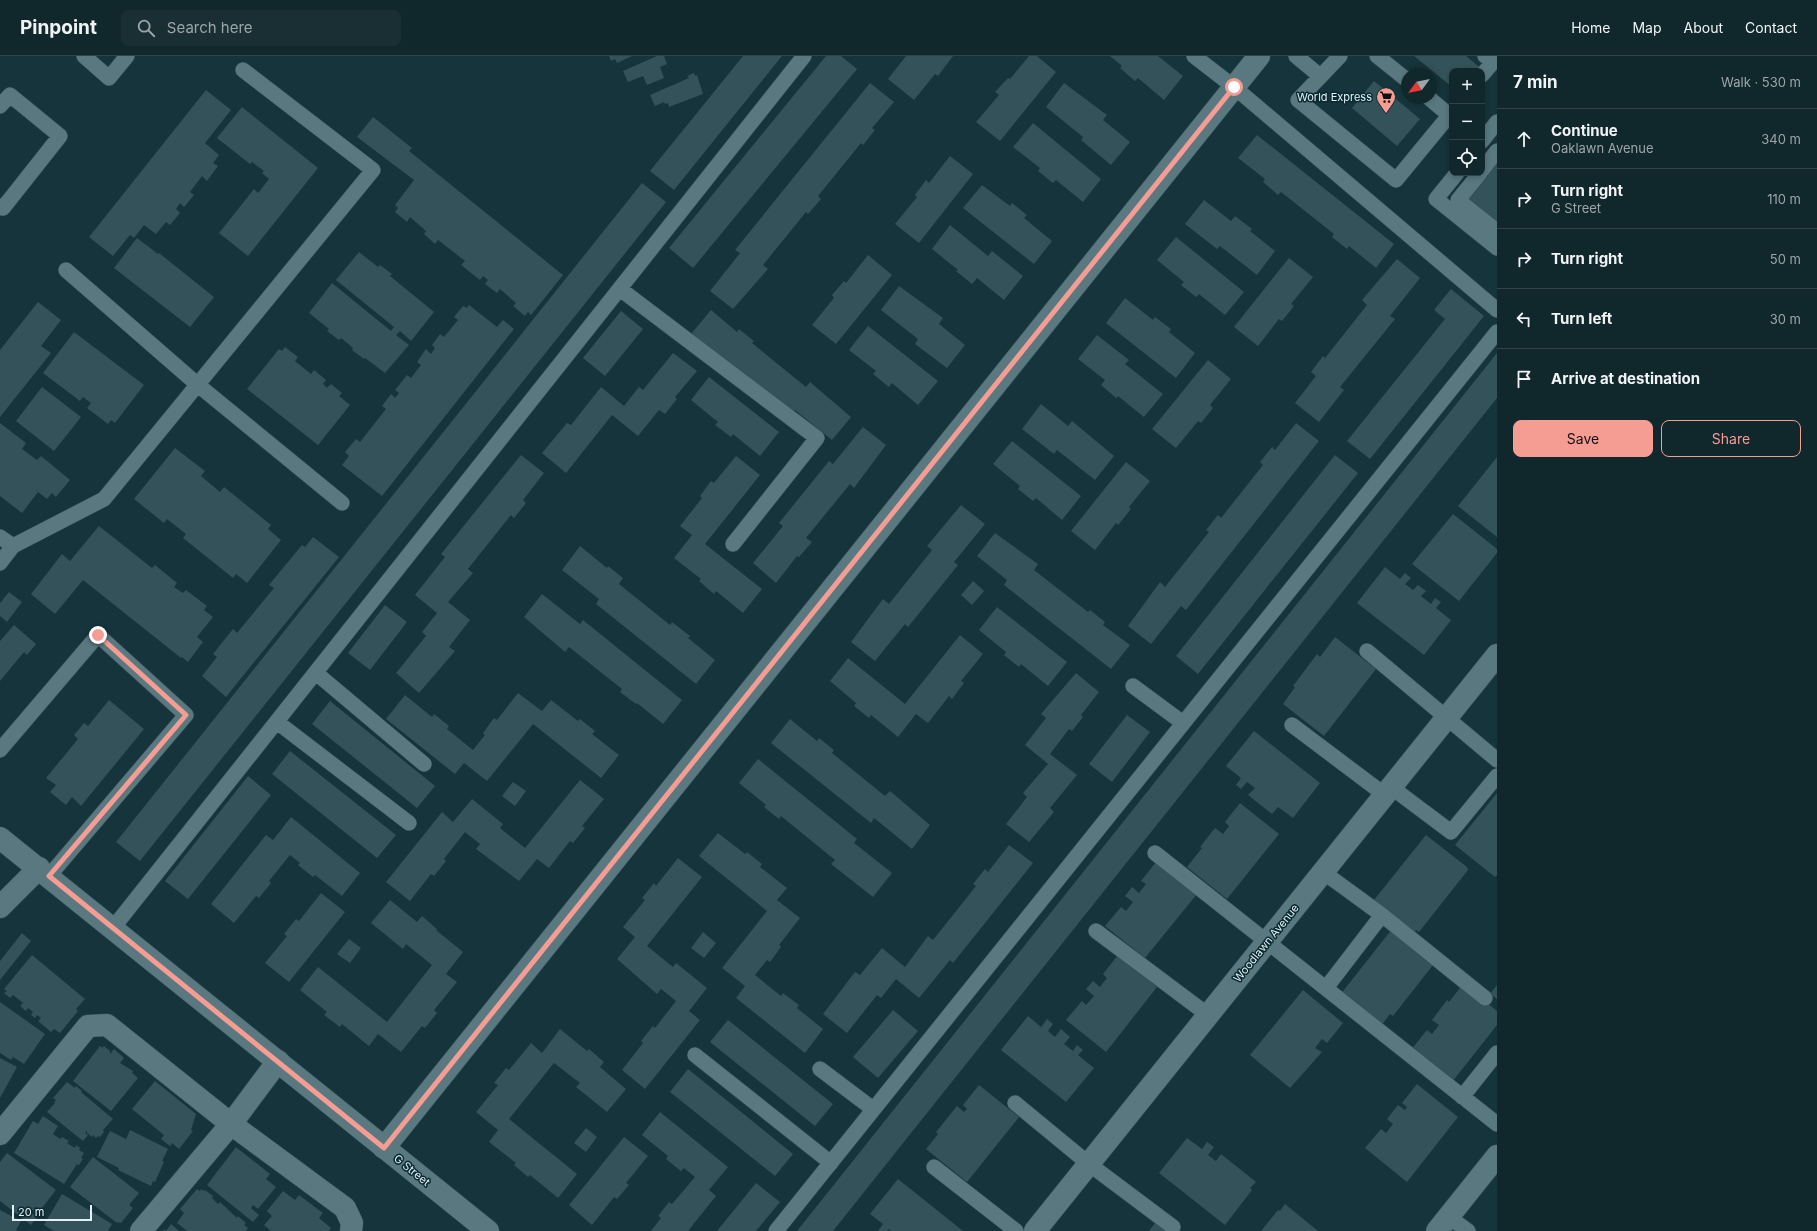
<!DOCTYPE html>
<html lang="en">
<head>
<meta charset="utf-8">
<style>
  :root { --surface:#10272c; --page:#192f34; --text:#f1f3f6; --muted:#9ca5a9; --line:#304448; --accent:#f59c93 }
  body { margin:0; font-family:Inter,sans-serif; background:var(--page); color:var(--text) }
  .controls { position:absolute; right:12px; top:12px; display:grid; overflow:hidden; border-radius:8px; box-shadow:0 2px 6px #0003 }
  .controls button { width:36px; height:36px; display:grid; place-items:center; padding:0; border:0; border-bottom:1px solid var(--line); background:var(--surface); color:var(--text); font:20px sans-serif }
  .compass { position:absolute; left:1401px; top:12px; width:36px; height:36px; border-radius:50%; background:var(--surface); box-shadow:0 2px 6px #0003; rotate:237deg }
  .scale { position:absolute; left:12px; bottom:10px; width:80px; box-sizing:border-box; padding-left:4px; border:2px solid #e2f2f7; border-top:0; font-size:11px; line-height:14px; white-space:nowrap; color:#e2f2f7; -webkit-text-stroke:3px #0c2a31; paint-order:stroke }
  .stop { position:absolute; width:12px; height:12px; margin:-9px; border:3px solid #f59c93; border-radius:50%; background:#fff }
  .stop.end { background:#f59c93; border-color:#fff; box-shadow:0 1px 4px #0008 }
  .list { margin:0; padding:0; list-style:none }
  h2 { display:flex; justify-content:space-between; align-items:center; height:52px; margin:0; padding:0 16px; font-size:17px }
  h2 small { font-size:13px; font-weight:400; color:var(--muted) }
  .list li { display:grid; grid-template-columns:26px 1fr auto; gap:12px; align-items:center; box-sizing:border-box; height:60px; padding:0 16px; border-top:1px solid var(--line) }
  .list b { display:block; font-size:15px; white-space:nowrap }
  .list p { margin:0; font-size:13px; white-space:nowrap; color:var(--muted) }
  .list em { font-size:13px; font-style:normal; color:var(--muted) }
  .actions { display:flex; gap:8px; padding:12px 16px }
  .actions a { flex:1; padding:9px 0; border:1px solid var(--accent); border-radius:8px; text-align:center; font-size:14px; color:var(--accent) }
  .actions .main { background:var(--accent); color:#111 }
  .icon { flex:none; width:22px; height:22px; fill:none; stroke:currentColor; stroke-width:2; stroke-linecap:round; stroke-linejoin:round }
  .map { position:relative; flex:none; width:1497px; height:1175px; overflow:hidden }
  header { display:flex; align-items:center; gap:24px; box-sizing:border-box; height:56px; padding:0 20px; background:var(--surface); border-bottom:1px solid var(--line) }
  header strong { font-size:19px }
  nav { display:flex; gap:22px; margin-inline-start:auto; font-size:14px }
  .search { width:280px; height:36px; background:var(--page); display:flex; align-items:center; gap:10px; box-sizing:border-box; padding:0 14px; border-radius:8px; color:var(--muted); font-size:15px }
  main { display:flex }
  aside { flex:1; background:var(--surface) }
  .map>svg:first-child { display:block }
</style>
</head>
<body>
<header>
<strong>Pinpoint</strong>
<div class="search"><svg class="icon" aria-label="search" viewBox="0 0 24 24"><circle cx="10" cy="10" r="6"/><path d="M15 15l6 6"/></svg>Search here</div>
<nav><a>Home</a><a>Map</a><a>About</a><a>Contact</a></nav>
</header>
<main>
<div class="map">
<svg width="1497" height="1175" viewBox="0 0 1497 1175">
  <rect width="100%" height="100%" fill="#16343b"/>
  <!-- building -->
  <path fill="#345259" d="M609 0H632L617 7 615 3 611 5Z
    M657 0H664L667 8 660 11 664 22 647 29 643 20 628 26 623 15Z
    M743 0H782L674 134 650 115Z
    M826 0H841L857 13 693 212 669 192Z
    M906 0H953L938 20 935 18 914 44 888 23Z
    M1029 0H1037L1056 16 1000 85 976 66 999 39 995 36 1008 22 1010 23Z
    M1110 0H1158L1183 20 1164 44 1138 22 1135 25 1120 12 1122 10Z
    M1414 0H1466L1483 14 1482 15H1452V31Z
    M694 17 695 20 697 19 703 38 669 51 668 47 665 48 664 46 655 50 650 39 689 22 687 20Z
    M1374 25 1420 63 1397 90 1352 52Z
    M870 27 894 46 872 72 875 74 863 89 861 87 818 140 821 143 808 158 806 156 763 209 768 213 733 253 710 235 740 197 735 194Z
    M1064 27 1107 59 1103 64 1130 86 1111 109 1081 84 1083 81 1046 51Z
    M206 34 231 54 205 87 219 99 213 107 218 110 207 125 202 120 190 136 194 139 184 151 180 147 176 153 180 157 170 169 166 166 156 178 144 169 134 182 130 179 113 200 89 181Z
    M242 51 318 112 248 200 219 177 254 133 258 137 269 123 262 117 264 115 252 106 250 108 217 82Z
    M373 61 412 92 409 95 563 219 531 259 528 256 525 260 513 250 516 247 500 233 497 237 485 228 488 224 483 220 480 224 461 209 465 205 438 184 435 188 424 178 426 175 410 161 407 166 395 156 398 152 395 149 414 124 357 81Z
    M1033 67 1101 123 1083 146 1056 124 1053 127 1038 115 1040 112 1013 91Z
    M1257 79 1394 188 1376 212 1349 190 1347 193 1332 181 1334 178 1281 136 1278 139 1263 126 1265 123 1238 102Z
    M950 100 973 118 919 187 895 168 917 141 915 139 926 124 929 127Z
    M1497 103V169L1465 142Z
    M642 127 666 146 140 805 116 786Z
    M982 129 1010 150 1012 147 1027 159 1024 162 1052 185 1034 208 963 152Z
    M1204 144 1231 165 1235 160 1252 173 1250 175 1275 195 1257 219 1220 190 1217 193 1185 168Z
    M950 169 988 200 992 195 1023 220 1004 244 977 222 972 228 956 215 958 214 932 193Z
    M1176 181 1244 236 1225 259 1199 238 1196 241 1181 229 1184 226 1157 204Z
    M137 182 158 198 159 197 214 241 190 271 114 212Z
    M359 196 378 211 380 209 392 218 390 220 434 256 411 285 400 275 396 279 409 289 385 317 365 302 364 303 352 294 353 292 341 282 339 284 327 275 329 273 309 257 332 227 391 275 394 271 336 224Z
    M868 199 892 219 836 288 812 269 834 242 832 239 844 225 846 227Z
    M1289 202 1313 221 1291 248 1294 250 1282 265 1279 263 1258 290 1234 271Z
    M1397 203 1420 222 1390 260 1395 263 1340 331 1344 334 1319 366 1295 347 1316 320 1311 316 1323 300 1325 302 1367 249 1362 244Z
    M899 230 943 262 939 268 965 289 947 312 915 288 918 283 881 254Z
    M1451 233 1484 260 1370 403 1347 385 1445 263 1434 254Z
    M1125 242 1153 264 1155 261 1171 273 1169 276 1195 297 1176 322 1106 267Z
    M38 246 61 264 41 290 51 297 0 361V294Z
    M469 249 497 271 503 264 514 273 382 440 342 409 349 400 345 396 356 383 360 386 386 353 382 350 391 338 395 342 399 337 395 334 407 319 411 322 421 309 417 306 426 293 431 298 435 292 432 289 440 278 444 281 458 264 454 261 463 250 467 252Z
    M711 254 737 276 739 273 754 285 752 287 806 331 810 326 851 361 832 384 795 354 791 358 691 278Z
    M621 255 643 273 605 320 583 302Z
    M868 270 938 325 918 349 892 327 889 331 873 318 876 315 849 294Z
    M74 276 144 329 115 367 111 364 108 368 87 352 91 347 83 341 80 345 43 317Z
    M1097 279 1129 304 1125 308 1163 338 1144 361 1118 340 1116 342 1101 329 1105 324 1078 303Z
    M285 291 298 301 295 305 311 318 314 314 326 324 323 328 327 332 331 328 342 337 339 340 350 349 318 389 247 333 279 293 282 295Z
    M673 297 697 315 675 341 677 343 665 358 659 354 638 380 612 359 566 417 542 397 567 367 571 369 601 331 624 350 639 331 643 334Z
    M1497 297V342L833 1175H797Z
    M1208 304 1231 323 1210 349 1213 352 1201 367 1198 365 1176 392 1152 373Z
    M709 321 779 376 760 400 733 378 731 381 715 369 718 366 691 344Z
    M42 331 81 361 54 395 16 365Z
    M1041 348 1068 370 1072 365 1114 400 1095 424 1057 394 1054 398 1022 373Z
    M0 367 26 387 22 393 37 404 41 400 70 424 56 441 52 437 47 443 38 436 22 457 0 440Z
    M1296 367 1319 385 1186 554 1181 550 1151 588 1128 570 1160 526 1165 531 1209 476 1206 474 1218 459 1221 462 1263 409 1260 406 1272 391 1275 394Z
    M863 371 886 389 854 432 850 428 806 482 812 486 799 501 797 500 776 527 753 507 783 470 779 467 829 405 833 408Z
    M1012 385 1081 440 1062 464 1036 442 1033 445 1018 433 1020 430 993 408Z
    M175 392 205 415 201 420 220 436 224 431 271 469 268 473 281 484 247 527 236 518 233 522 183 482 186 478 167 463 164 467 134 443Z
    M521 399 544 417 523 444 526 447 514 462 511 459 468 513 473 517 448 546 470 564 449 591 455 595 419 637 396 617 426 580 422 576 437 557 415 539 445 501 441 498Z
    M1335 399 1358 417 1198 618 1176 600Z
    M736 400 760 419 705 488 762 533 743 557 716 535 714 538 699 525 701 523 674 502 692 479 680 470 702 442 700 440 711 425 714 427Z
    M1497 401V481L1458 450Z
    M1126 406 1150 425 1129 451 1131 453 1118 469 1116 467 1095 494 1071 475Z
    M961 449 985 468 954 506 958 509 908 571 905 568 875 605 851 586 883 543 889 548 932 494 927 490Z
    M1453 458 1497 493V497L1459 545 1412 508Z
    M99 470 152 512 155 509 177 527 174 531 183 537 186 534 207 550 204 554 213 561 197 581 203 586 188 606 182 601 181 602 83 524 55 558 31 538 62 498 70 505Z
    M995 477 1038 508 1034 514 1088 556 1090 554 1105 566 1103 569 1130 589 1111 613 1004 529 1007 524 977 500Z
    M313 481 339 501 226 641 202 620 217 601 213 598 233 573 237 577 274 532 269 529 302 489 305 491Z
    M580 490 607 512 608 510 623 522 619 528 670 569 672 566 690 580 688 582 715 604 696 628 596 548 599 543 562 514Z
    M1385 511 1400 523 1405 517 1411 522 1405 528 1413 534 1418 529 1426 535 1421 540 1431 548 1435 542 1441 546 1436 552 1451 564 1424 599 1357 547Z
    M973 525 984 535 972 549 961 539Z
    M9 536 22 546 7 566 0 560V547Z
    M542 538 580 568 583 564 682 644 663 668 637 647 636 648 620 636 622 633 569 591 565 596 524 561Z
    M385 549 407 566 370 614 348 597Z
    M997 551 1067 606 1048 630 1021 608 1019 611 1004 599 1006 596 979 574Z
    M14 569 36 588 27 599 24 596 0 625V585Z
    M960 579 983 598 961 625 964 627 952 643 949 640 928 667 916 658 898 681 871 659 869 662 854 650 856 647 830 625 848 602 905 648Z
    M1335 581 1376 613 1324 680 1283 648 1295 631 1293 630 1317 598 1320 601Z
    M1076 617 1099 636 1081 659 1083 661 1072 675 1069 673 1050 698 1077 719 1050 752 1054 756 1029 786 1006 768 1027 741 1023 737 1048 708 1025 689 1046 662 1041 658Z
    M518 637 542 655 551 644 578 665 580 663 595 675 592 678 619 699 601 722 533 668 487 725 464 707 455 718 386 663 405 639 432 661 434 658 449 670 447 673 473 694 485 679 483 677 494 662 497 664Z
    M109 644 144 673 81 750 72 741 66 749 50 736 56 729 46 722 78 683 74 679 84 667 88 670Z
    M330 645 435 730 417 752 312 668Z
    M1127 659 1150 676 1112 726 1089 708Z
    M790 663 817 685 819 682 834 694 832 697 885 740 890 735 930 769 912 793 874 762 871 767 771 687Z
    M1254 675 1320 727 1293 762 1278 751 1272 758 1248 739 1255 732 1247 726 1241 733 1236 729 1241 722 1226 710Z
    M290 695 396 779 377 802 272 718Z
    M758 703 857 783 854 787 892 817 873 841 831 808 835 804 781 760 779 763 764 751 766 749 739 727Z
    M248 720 271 739 188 843 165 825Z
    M580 724 604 743 582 770 585 772 573 787 570 785 549 812 537 803 519 825 476 793 480 788 465 776 444 803 446 805 434 820 431 818 410 845 386 826 442 756 453 766 472 743 503 768 500 772 525 792Z
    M513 726 526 735 515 750 502 740Z
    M1497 737V819L1495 821 1455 789Z
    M1240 747 1279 778 1227 843 1187 811 1202 792 1200 791 1215 772 1223 778 1229 770 1225 766Z
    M291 761 360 817 342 840 315 819 313 821 298 809 300 807 290 799 269 825 271 827 259 842 256 840 234 867 211 848 266 779 273 784Z
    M718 777 745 798 747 796 762 808 760 811 787 832 777 844 800 862 779 889 781 891 770 906 767 904 755 919 781 940 783 937 799 949 797 952 823 973 805 997 736 942 745 930 722 912 767 855 699 800Z
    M1426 779 1467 811 1468 814 1419 876 1416 874 1414 877 1374 844Z
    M1009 789 1033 807 953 907 950 904 919 942 896 923 881 942 877 939 847 977 823 958 855 916 860 919 882 892 905 911 928 880 933 884 976 830 973 828 985 813 988 816Z
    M678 802 702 821 647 890 673 911 676 907 707 932 689 955 700 964 645 1033 622 1014 643 987 641 985 653 970 655 972 676 945 661 933 657 938 617 903 635 881 623 871 645 844 642 842 654 827 656 830Z
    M1156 806 1197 838 1145 902 1105 870 1121 851 1126 855 1133 846 1125 840 1132 831 1139 837 1146 828 1141 825Z
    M321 837 345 856 289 926 265 907 287 880 284 878 296 863 299 865Z
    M390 844 417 866 422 860 437 873 436 874 463 896 446 918 457 926 434 954 437 957 425 972 422 970 401 996 378 978 369 990 342 968 340 971 324 959 327 956 300 934 318 911 387 966 432 909 406 888 403 893 371 867Z
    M1392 873 1433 909 1393 960 1390 958 1380 971 1340 939Z
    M703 876 716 887 704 902 691 892Z
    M22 877 31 885 0 924V905Z
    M349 883 361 892 350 907 337 898Z
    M32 899 85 943 76 953 78 955 60 977 54 973 51 976 38 965 41 962 37 959 35 962 31 959 33 956 28 952 26 955 20 950 23 947 13 939 10 942 4 937 7 935 4 933Z
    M1118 899 1157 931 1106 996 1066 964 1082 945 1086 949 1094 940 1086 933 1093 925 1100 931 1107 922 1103 918Z
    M1463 928 1497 955V969L1452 1026 1411 994 1427 974 1432 978 1439 969 1432 964 1447 944 1449 946Z
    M1497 929V943L1490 938Z
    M1303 934 1343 967 1327 987 1322 983 1315 992 1322 996 1290 1032 1250 999Z
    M0 946 45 978 24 1008 13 1001 11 1004 0 997Z
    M893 954 918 975 878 1022 853 1001Z
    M1028 960 1041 971 1047 963 1053 968 1048 975 1055 981 1061 973 1070 981 1064 988 1073 995 1077 989 1083 994 1078 999 1094 1012 1066 1046 1001 994Z
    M728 964 833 1048 815 1070 710 986Z
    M560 973 587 995 589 993 604 1006 600 1011 626 1033 607 1056 576 1031 580 1027 554 1007 509 1063 577 1118 558 1142 530 1119 528 1121 514 1109 516 1107 489 1086 498 1074 476 1056 498 1029 494 1027 506 1012 509 1014 531 987 542 997Z
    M100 990 102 992 104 990 110 995V998L114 993 124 1002 120 1007 133 1015 132 1017 138 1022 111 1055 73 1025Z
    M0 1002 17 1011 0 1042Z
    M688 1013 793 1098 775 1120 670 1036Z
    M155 1025 196 1058 191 1074 193 1075 179 1093 172 1087 170 1090 161 1083 164 1079 132 1053Z
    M67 1026 75 1032 76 1030 82 1035 81 1036 113 1063 103 1074 104 1076 100 1081 98 1080 96 1082 93 1079 92 1081 87 1077V1074L85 1077 88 1079 83 1085 47 1056 55 1047 54 1046 56 1044 53 1042Z
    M1417 1028 1458 1061 1407 1126 1365 1092 1381 1073 1386 1077 1393 1068 1387 1063 1398 1049 1405 1054 1407 1051 1402 1047Z
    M979 1029 1019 1061 967 1126 926 1093 938 1078 936 1076 957 1050 964 1056 967 1053 963 1049Z
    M660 1056 728 1111 709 1134 716 1140 688 1175H651L661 1162 658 1160 669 1146 672 1148 695 1121 684 1112 681 1115 666 1103 668 1100 642 1079Z
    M43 1060 58 1070 53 1078 60 1083 62 1081 69 1085 67 1087 75 1092 76 1089 80 1092 79 1094 84 1097 81 1102 83 1103 79 1109 77 1108 64 1128 14 1097 33 1065 38 1068Z
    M586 1072 597 1081 586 1096 574 1087Z
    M130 1074 168 1093 162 1105 164 1106 155 1126 153 1125 151 1130 118 1114 119 1112 97 1101 110 1075 126 1083Z
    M624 1081 648 1100 626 1127 629 1129 617 1143 614 1141 592 1169 569 1149Z
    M1187 1082 1202 1093 1207 1086 1214 1091 1208 1099 1216 1105 1221 1098 1256 1126 1250 1132 1252 1134 1225 1169 1159 1117Z
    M236 1091 270 1118 266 1123 276 1131 258 1153 253 1149 251 1152 259 1159 253 1166 207 1129Z
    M7 1097 56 1134 38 1157 31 1153 29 1155 37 1161 31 1169 0 1145V1106Z
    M93 1101 139 1137 129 1149 133 1152 121 1167 118 1166 117 1167 70 1131Z
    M898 1123 963 1175H891L889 1173 887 1175H878L883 1168 870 1158Z
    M756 1127 780 1146 756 1175H717Z
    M197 1133 200 1135 201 1133 204 1135 205 1134 213 1140 212 1142 218 1148 220 1146 237 1162 238 1160 246 1167 244 1169 248 1172 246 1175H187L177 1167 184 1157 180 1153Z
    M283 1135 295 1144 299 1139 323 1157 319 1162 331 1172 329 1175H271L264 1169 272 1160 267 1155Z
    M62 1138 112 1168 108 1175H54L44 1169Z
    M1285 1148 1318 1175H1261L1278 1154 1280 1155Z
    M0 1154 21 1165 16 1174 19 1175H0Z
    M1155 1167 1165 1175H1149Z
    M171 1168 179 1175H163L164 1173 166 1175Z"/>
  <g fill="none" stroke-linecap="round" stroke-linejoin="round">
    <defs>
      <path id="service" d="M84 0 109 22 127 0
        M1194 0 1234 31 1497 254
        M1296 0 1320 20
        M1340 0 1298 44 1396 124 1452 56
        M1377 0 1407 24
        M1482 19 1493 6 1485 0
        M1429 42 1449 59
        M0 50 10 39 60 80 3 152 0 150
        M1482 85 1497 66
        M1482 114 1497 95
        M1457 117 1436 143 1497 192
        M1480 117 1458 144 1497 175
        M66 214 198 329 342 447
        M620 233 817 382 733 488
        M0 481 13 490
        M0 507 13 490 104 443 373 114 243 14
        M1367 595 1497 704
        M316 617 424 708
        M1133 630 1183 667
        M277 666 409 767
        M1292 669 1385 739
        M0 694 98 579 186 659 49 820
        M1391 731 1451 776 1497 720
        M1155 797 1497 1068
        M1323 816 1382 859 1326 932
        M1382 859 1485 942
        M113 872 804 0
        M1096 875 1208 959
        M695 999 831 1107
        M820 1013 873 1053
        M1462 1041 1497 997
        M1015 1047 1089 1108 1173 1171
        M934 1111 1016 1175
        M1449 1161 1468 1175
        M776 1175 1497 276"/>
      <path id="minor" d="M0 851 39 812
        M0 1078 88 970 107 969 231 1068 345 1152 352 1167 351 1175
        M384 1092 1259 0
        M141 1175 231 1068 278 1005
        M1035 1175 1497 599
        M1437 1175 1497 1100"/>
      <path id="tertiary" d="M0 782 488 1175"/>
    </defs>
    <!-- service casing -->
    <use href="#service" stroke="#364f55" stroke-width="16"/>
    <!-- minor casing -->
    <use href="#minor" stroke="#364f55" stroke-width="23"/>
    <!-- tertiary casing -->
    <use href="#tertiary" stroke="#364f55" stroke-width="23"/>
    <!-- service -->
    <use href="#service" stroke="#597880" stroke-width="15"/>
    <!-- minor -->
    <use href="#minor" stroke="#597880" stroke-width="22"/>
    <!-- tertiary -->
    <use href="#tertiary" stroke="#597880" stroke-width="22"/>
  </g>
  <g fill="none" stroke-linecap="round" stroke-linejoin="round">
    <!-- route -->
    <path stroke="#f59c93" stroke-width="5" d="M98 579 186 659 49 820 384 1092 1234 31"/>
  </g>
  <!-- icons -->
  <defs>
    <symbol id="supermarket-pin" viewBox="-11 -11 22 30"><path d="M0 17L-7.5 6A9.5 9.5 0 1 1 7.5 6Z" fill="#f59c93" stroke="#0c2a31"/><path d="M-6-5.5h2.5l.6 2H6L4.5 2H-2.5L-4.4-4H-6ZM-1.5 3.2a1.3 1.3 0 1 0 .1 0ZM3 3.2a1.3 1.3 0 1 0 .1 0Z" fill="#111"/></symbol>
  </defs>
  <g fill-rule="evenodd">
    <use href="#supermarket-pin" x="1375" y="30" width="22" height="30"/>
  </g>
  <g text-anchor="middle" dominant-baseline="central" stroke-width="3" stroke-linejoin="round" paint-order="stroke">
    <!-- poi labels -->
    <g font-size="11" fill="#e2f2f7" stroke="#0c2a31" text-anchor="end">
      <text x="1372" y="41">World Express</text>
    </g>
    <!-- street labels -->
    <g font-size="11" fill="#e2f2f7" stroke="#0c2a31">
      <text transform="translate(1266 887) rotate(-51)">Woodlawn Avenue</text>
      <text transform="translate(412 1114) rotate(39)">G Street</text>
    </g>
  </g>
</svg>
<div class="controls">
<button>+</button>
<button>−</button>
<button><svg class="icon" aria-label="locate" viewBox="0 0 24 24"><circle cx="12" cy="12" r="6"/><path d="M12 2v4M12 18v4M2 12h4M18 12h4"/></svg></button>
</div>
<svg class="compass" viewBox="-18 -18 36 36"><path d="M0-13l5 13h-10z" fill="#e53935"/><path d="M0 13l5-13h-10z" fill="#9ca5a9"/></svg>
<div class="scale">20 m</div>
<div class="stop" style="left:1234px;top:31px"></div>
<div class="stop end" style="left:98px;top:579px"></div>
</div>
<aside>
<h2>7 min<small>Walk · 530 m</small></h2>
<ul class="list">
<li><svg class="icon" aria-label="ahead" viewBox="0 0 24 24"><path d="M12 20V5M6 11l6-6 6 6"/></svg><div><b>Continue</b><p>Oaklawn Avenue</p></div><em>340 m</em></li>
<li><svg class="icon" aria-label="right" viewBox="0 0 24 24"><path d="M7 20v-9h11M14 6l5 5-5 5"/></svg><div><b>Turn right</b><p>G Street</p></div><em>110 m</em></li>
<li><svg class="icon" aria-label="right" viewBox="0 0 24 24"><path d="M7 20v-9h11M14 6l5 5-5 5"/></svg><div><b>Turn right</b></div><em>50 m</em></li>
<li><svg class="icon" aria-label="left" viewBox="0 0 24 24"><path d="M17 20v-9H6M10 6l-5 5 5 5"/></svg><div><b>Turn left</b></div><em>30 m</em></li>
<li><svg class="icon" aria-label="arrive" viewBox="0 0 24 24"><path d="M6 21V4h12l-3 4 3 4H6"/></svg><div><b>Arrive at destination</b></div></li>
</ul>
<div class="actions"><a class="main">Save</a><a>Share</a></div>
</aside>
</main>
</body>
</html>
